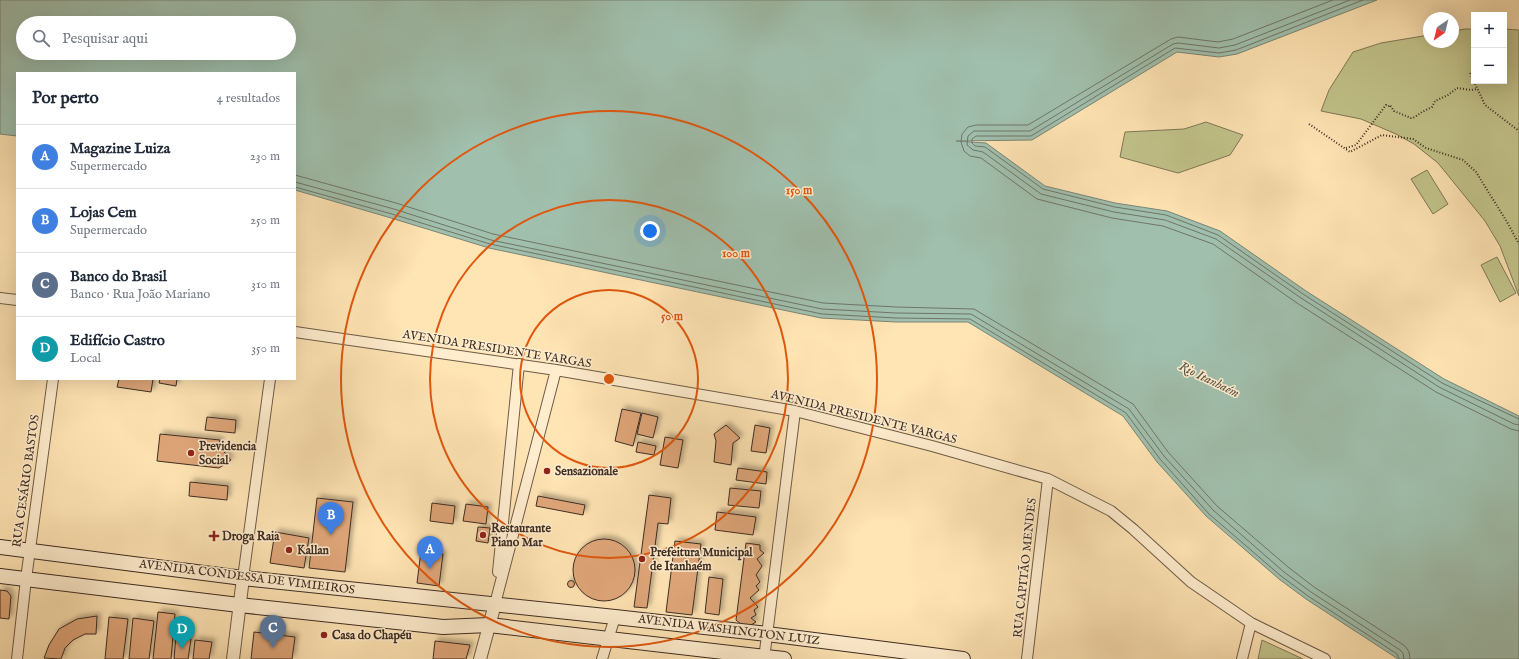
<!DOCTYPE html>
<html lang="pt">
<head>
<meta charset="utf-8">
<style>
  :root { --surface:#fff; --page:#f2f2f3; --text:#1f2937; --muted:#747a83; --line:#e0e1e3; --accent:#d93025 }
  body { margin:0; font-family:"IM FELL English",serif; background:var(--page); color:var(--text) }
  .controls { position:absolute; right:12px; top:12px; display:grid; overflow:hidden; border-radius:0px; box-shadow:0 4px 16px #0002 }
  .controls button { width:36px; height:36px; display:grid; place-items:center; padding:0; border:0; border-bottom:1px solid var(--line); background:var(--surface); color:var(--text); font:20px sans-serif }
  .compass { position:absolute; left:1423px; top:12px; width:36px; height:36px; border-radius:50%; background:var(--surface); box-shadow:0 4px 16px #0002; rotate:215deg }
  .you { position:absolute; left:650px; top:231px; width:14px; height:14px; margin:-10px; border:3px solid #fff; border-radius:50%; background:#1a73e8; box-shadow:0 0 0 6px #1a73e833 }
  .badge { display:grid; place-items:center; width:26px; height:26px; border-radius:50%; background:var(--accent); color:#fff; font-size:13px; font-weight:700 }
  .pin { position:absolute; translate:-50% -33px; filter:drop-shadow(0 1px 2px #0008) }
  .pin::after { content:''; position:absolute; top:21px; width:14px; height:12px; background:inherit; clip-path:polygon(0 0,100% 0,50% 100%) }
  .list { margin:0; padding:0; list-style:none }
  h2 { display:flex; justify-content:space-between; align-items:center; height:52px; margin:0; padding:0 16px; font-size:17px }
  h2 small { font-size:13px; font-weight:400; color:var(--muted) }
  .list li { display:grid; grid-template-columns:26px 1fr auto; gap:12px; align-items:center; box-sizing:border-box; height:64px; padding:0 16px; border-top:1px solid var(--line) }
  .list b { display:block; font-size:15px; white-space:nowrap }
  .list p { margin:0; font-size:13px; white-space:nowrap; color:var(--muted) }
  .list em { font-size:13px; font-style:normal; color:var(--muted) }
  .icon { flex:none; width:22px; height:22px; fill:none; stroke:currentColor; stroke-width:2; stroke-linecap:round; stroke-linejoin:round }
  .map { position:relative; flex:none; width:1519px; height:659px; overflow:hidden }
  .search { position:absolute; background:var(--surface); box-shadow:0 4px 16px #0002; left:16px; top:16px; width:280px; height:44px; display:flex; align-items:center; gap:10px; box-sizing:border-box; padding:0 14px; border-radius:22px; color:var(--muted); font-size:15px }
  .panel { position:absolute; background:var(--surface); box-shadow:0 4px 16px #0002; left:16px; top:72px; width:280px; height:308px; border-radius:0px }
  .map>svg:first-child { display:block }
</style>
</head>
<body>
<div class="map">
<svg width="1519" height="659" viewBox="0 0 1519 659">
  <defs>
    <filter id="shadow"><feDropShadow dx="3.5" dy="-3.5" stdDeviation="2" flood-color="#0004"/></filter>
  </defs>
  <rect width="100%" height="100%" fill="#ffe4b4"/>
  <filter id="stains"><feTurbulence type="fractalNoise" baseFrequency=".005" numOctaves="4"/><feColorMatrix values="0 0 0 0 .2 0 0 0 0 .09 0 0 0 0 .02 0 0 0 .5 -.17"/></filter>
  <radialGradient id="worn" r=".72"><stop offset=".6" stop-color="#630" stop-opacity="0"/><stop offset="1" stop-color="#630" stop-opacity=".3"/></radialGradient>
  <!-- green -->
  <path fill="#c2c48b" stroke="#807857" d="M1465 29H1474V81H1504V29L1519 30V296L1500 246 1485 221 1438 163 1414 144 1396 134 1361 119 1321 111 1329 90 1353 52 1381 43 1429 35V42H1453V31Z
    M1206 122 1243 135 1230 155 1178 173 1120 157 1125 132 1184 129Z
    M1427 170 1448 204 1433 214 1411 179Z
    M1497 257 1516 293 1500 302 1481 265Z
    M1262 640 1303 659H1258Z"/>
  <!-- water -->
  <path fill="#a0bfad" stroke="#798576" fill-rule="evenodd" d="M0 0H1377L1237 54 1219 57 1177 52 1032 140 956 141 986 143 1045 186 1115 203 1167 211 1220 231 1306 291 1444 379 1519 416V659H1398L1306 599 1279 579 1206 516 1157 462 1123 416 968 322H896L821 318 489 248 391 218 295 190V73H17V136L0 134ZM23 23H289V53H23Z"/>
  <g fill="none" stroke-linecap="round" stroke-linejoin="round">
    <!-- shore -->
    <path stroke="#6f7668" stroke-width="1" d="M1333 0 1233 39 1218 42 1178 37 1171 39 1028 125H976L968 127 962 134 961 142 964 151 970 156 981 158 1037 199 1112 218 1163 226 1213 244 1297 303 1436 392 1511 429 1519 431
      M1350 0 1235 45 1219 48 1178 43 1173 44 1030 131H974L968 136 967 145 973 150 983 152 1041 194 1114 212 1165 220 1216 239 1301 298 1439 387 1514 424 1519 425
      M1363 0 1236 50 1219 53 1175 48 1031 136H976L972 139V143L975 146 985 147 1043 189 1115 207 1166 215 1218 235 1303 294 1442 383 1519 419
      M295 175 396 203 493 234 823 303 896 307 974 309 1133 404 1168 452 1217 506 1288 567 1314 587 1405 646 1409 652 1410 659
      M295 182 394 209 491 240 822 309 896 313 971 314 1129 409 1164 456 1213 510 1284 572 1311 592 1400 650 1403 653 1404 659
      M295 187 392 214 490 244 822 314 896 318 970 319 1126 413 1160 459 1209 514 1281 576 1308 596 1397 654 1399 659"/>
  </g>
  <!-- building -->
  <path fill="#dfa679" stroke="#3e2d23" filter="url(#shadow)" d="M119 379H153L151 392 117 387Z
    M160 379H177L176 386 159 383Z
    M622 409 641 413 633 446 615 441Z
    M642 413 658 417 653 438 637 434Z
    M207 417 236 420 235 433 205 430Z
    M726 425 740 438 733 443 731 465 714 462 716 441 714 434Z
    M755 425 770 428 766 453 751 451Z
    M160 434 220 440 219 446 231 460 219 468 157 461Z
    M665 437 683 440 678 468 660 465Z
    M638 442 656 446 654 455 636 452Z
    M738 468 767 472 766 484 736 480Z
    M190 482 228 486 227 500 189 496Z
    M730 488 761 491 759 508 728 505Z
    M649 495 671 498 668 524 658 523 647 608 634 607Z
    M538 496 585 505 583 515 536 506Z
    M317 498 353 502 345 572 309 568Z
    M432 503 455 506 453 524 430 521Z
    M466 504 488 507 486 524 463 521Z
    M717 512 756 517 753 535 715 530Z
    M478 527 490 528 488 543 476 541Z
    M275 532 309 538 304 568 270 563Z
    M573 570a31 31 0 1 1 62 0a31 31 0 1 1-62 0Z
    M675 541 701 544 692 615 666 612Z
    M746 543 760 545V550L764 553 757 559 762 566 756 575 760 582 756 586 759 590 750 598 758 607 754 610 756 615 751 618 756 622 746 628 736 620Z
    M421 551 443 554 439 586 417 583Z
    M709 577 723 579 719 615 705 613Z
    M567.5 584a3.5 3.5 0 1 1 7 0a3.5 3.5 0 1 1-7 0Z
    M0 590 7 591 11 596 9 619 0 618Z
    M158 612 175 614 171 659H153Z
    M97 616 96 634H85L73 640 65 648 61 659 44 658 49 645 59 629 77 619Z
    M109 617 128 619 123 659H105Z
    M133 618 154 621 149 659H129Z
    M254 632 295 637 292 659H251Z
    M176 636 191 639 188 659H174Z
    M195 640 212 642 209 659H193Z
    M435 641 470 645 466 659H433Z"/>
  <g fill="none" stroke-linecap="round" stroke-linejoin="round">
    <defs>
      <path id="minor" d="M0 298 17 300
        M295 332 556 370 795 411 932 446 1048 479 1111 511 1133 529 1191 582 1251 623 1325 659
        M498 572 519 364
        M243 578 270 379
        M495 604 556 370
        M17 659 26 579 53 379
        M602 659 615 617
        M764 659 795 411
        M1027 659 1048 479
        M1242 659 1251 623"/>
      <path id="tertiary" d="M233 659 243 578
        M480 659 495 604"/>
      <path id="secondary" d="M0 547 243 578 615 617 767 634 963 659
        M0 576 239 605 443 627 489 625 784 659"/>
    </defs>
    <!-- minor casing -->
    <use href="#minor" stroke="#6e5b47" stroke-width="12"/>
    <!-- tertiary casing -->
    <use href="#tertiary" stroke="#6e5b47" stroke-width="14"/>
    <!-- secondary casing -->
    <use href="#secondary" stroke="#3e2d23" stroke-width="16"/>
    <!-- path -->
    <path stroke="#3e2d23" stroke-width="2" stroke-dasharray="1 2" stroke-linecap="butt" d="M1470 73 1485 105 1519 131
      M1309 124 1350 152 1382 135 1413 139 1426 148 1463 160 1476 172 1507 222 1519 244
      M1346 148 1356 145 1386 105 1389 106 1390 105 1394 111 1411 118 1415 117 1422 112 1432 107 1435 101 1448 95 1457 88 1471 90 1477 89"/>
    <!-- minor -->
    <use href="#minor" stroke="#ffedce" stroke-width="10"/>
    <!-- tertiary -->
    <use href="#tertiary" stroke="#ffedce" stroke-width="12"/>
    <!-- secondary -->
    <use href="#secondary" stroke="#ffedce" stroke-width="14"/>
  </g>
  <!-- distance rings -->
  <g fill="none" stroke="#e0570d" stroke-width="2">
    <circle cx="609" cy="379" r="89"/>
    <circle cx="609" cy="379" r="179"/>
    <circle cx="609" cy="379" r="268"/>
  </g>
  <!-- markers -->
  <g fill="#8f2418" stroke="#ffedce" stroke-width="1.5">
    <circle cx="191" cy="453" r="4"/>
    <circle cx="547" cy="471" r="4"/>
    <circle cx="483" cy="535" r="4"/>
    <path d="M212 530h4v4h4v4h-4v4h-4v-4h-4v-4h4z"/>
    <circle cx="289" cy="550" r="4"/>
    <circle cx="642" cy="559" r="4"/>
    <circle cx="324" cy="635" r="4"/>
  </g>
  <g text-anchor="middle" dominant-baseline="central" stroke-width="3" stroke-linejoin="round" paint-order="stroke">
    <!-- street labels -->
    <g font-size="12" fill="#3e2d23" stroke="#ffedce">
      <text transform="translate(497 349) rotate(9)">AVENIDA PRESIDENTE VARGAS</text>
      <text transform="translate(864 417) rotate(14)">AVENIDA PRESIDENTE VARGAS</text>
      <text transform="translate(26 481) rotate(-82)">RUA CESÁRIO BASTOS</text>
      <text transform="translate(1025 568) rotate(-84)">RUA CAPITÃO MENDES</text>
      <text transform="translate(247 577) rotate(7)">AVENIDA CONDESSA DE VIMIEIROS</text>
      <text transform="translate(729 630) rotate(7)">AVENIDA WASHINGTON LUIZ</text>
    </g>
    <!-- poi labels -->
    <g font-size="12" font-weight="bold" fill="#3e2d23" stroke="#ffedce" text-anchor="start">
      <text x="199" y="446">Previdencia<tspan x="199" dy="14">Social</tspan></text>
      <text x="555" y="471">Sensazionale</text>
      <text x="491" y="528">Restaurante<tspan x="491" dy="14">Piano Mar</tspan></text>
      <text x="222" y="536">Droga Raia</text>
      <text x="297" y="550">Kallan</text>
      <text x="650" y="552">Prefeitura Municipal<tspan x="650" dy="14">de Itanhaém</tspan></text>
      <text x="332" y="635">Casa do Chapéu</text>
    </g>
    <!-- water labels -->
    <g font-size="13" font-style="italic" fill="#565246" stroke="#ffedce">
      <text transform="translate(1209 380) rotate(26)">Rio Itanhaém</text>
    </g>
  </g>
  <circle cx="609" cy="379" r="6" fill="#e0570d" stroke="#ffedce" stroke-width="2"/>
  <g font-size="12" text-anchor="middle" font-weight="bold" fill="#e0570d" stroke="#ffedce" stroke-width="3" stroke-linejoin="round" paint-order="stroke">
    <text x="799" y="194">150 m</text>
    <text x="736" y="257">100 m</text>
    <text x="672" y="320">50 m</text>
  </g>
  <rect width="100%" height="100%" filter="url(#stains)"/>
  <rect width="100%" height="100%" fill="url(#worn)"/>
</svg>
<div class="controls">
<button>+</button>
<button>−</button>
</div>
<svg class="compass" viewBox="-18 -18 36 36"><path d="M0-13l5 13h-10z" fill="#e53935"/><path d="M0 13l5-13h-10z" fill="#747a83"/></svg>
<div class="you"></div>
<div class="pin badge" style="left:430px;top:569px;background:#3f7fe0">A</div>
<div class="pin badge" style="left:331px;top:535px;background:#3f7fe0">B</div>
<div class="pin badge" style="left:273px;top:648px;background:#5c6f8a">C</div>
<div class="pin badge" style="left:182px;top:649px;background:#0f9aa8">D</div>
<div class="search"><svg class="icon" aria-label="search" viewBox="0 0 24 24"><circle cx="10" cy="10" r="6"/><path d="M15 15l6 6"/></svg>Pesquisar aqui</div>
<section class="panel">
<h2>Por perto<small>4 resultados</small></h2>
<ul class="list">
<li><span class="badge" style="background:#3f7fe0">A</span><div><b>Magazine Luiza</b><p>Supermercado</p></div><em>230 m</em></li>
<li><span class="badge" style="background:#3f7fe0">B</span><div><b>Lojas Cem</b><p>Supermercado</p></div><em>250 m</em></li>
<li><span class="badge" style="background:#5c6f8a">C</span><div><b>Banco do Brasil</b><p>Banco · Rua João Mariano</p></div><em>310 m</em></li>
<li><span class="badge" style="background:#0f9aa8">D</span><div><b>Edifício Castro</b><p>Local</p></div><em>350 m</em></li>
</ul>
</section>
</div>
</body>
</html>
